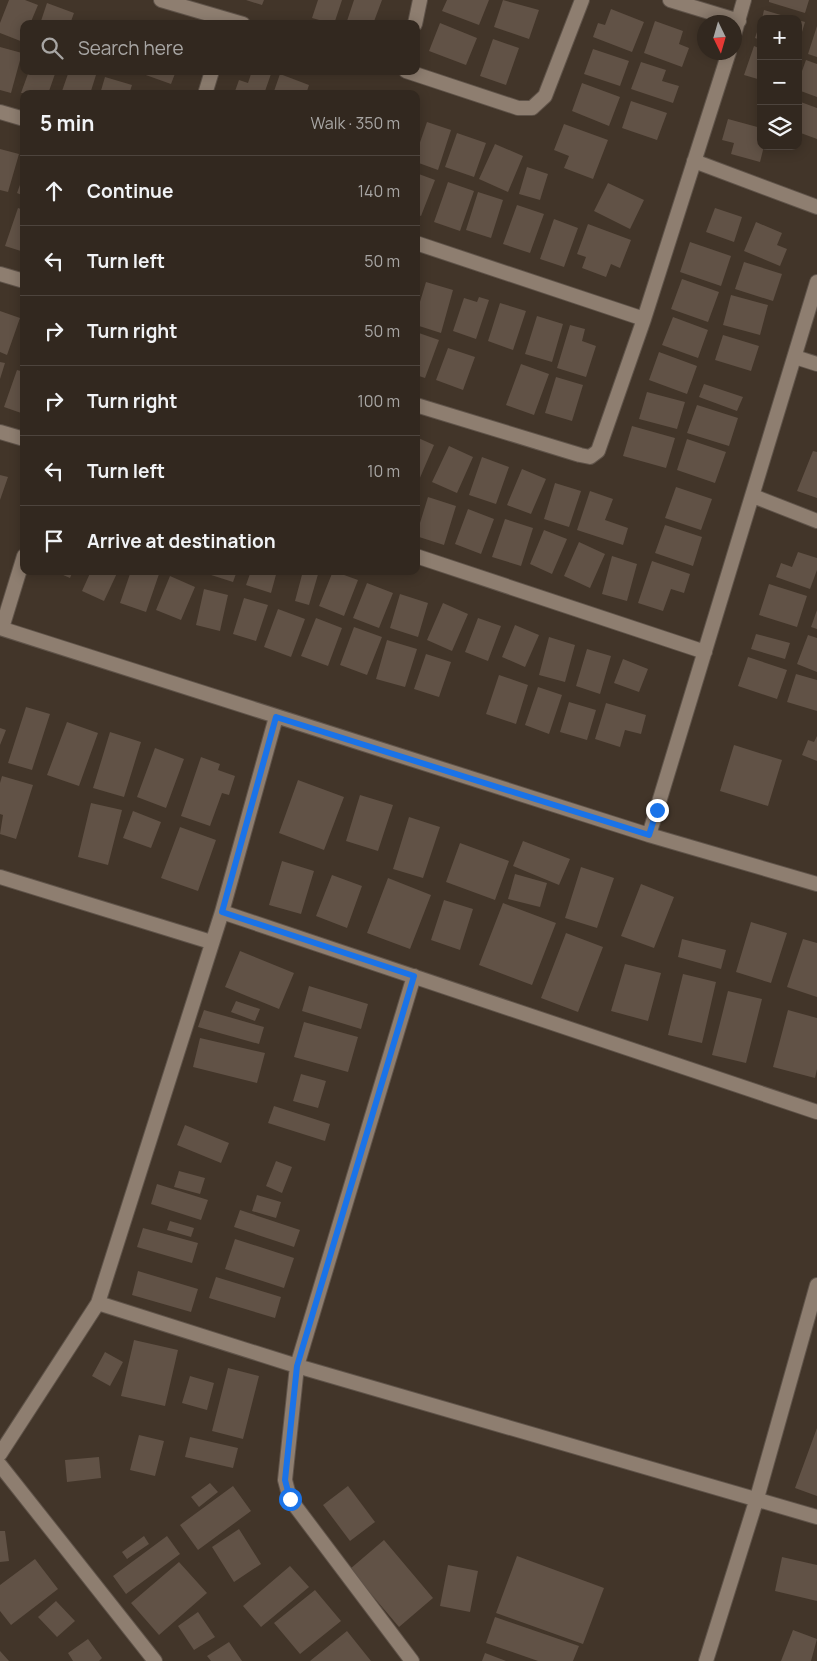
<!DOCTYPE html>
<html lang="en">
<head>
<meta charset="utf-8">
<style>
  :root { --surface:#32281f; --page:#3a3028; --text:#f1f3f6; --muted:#a8a6a4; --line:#4d443d }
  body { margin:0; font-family:Manrope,sans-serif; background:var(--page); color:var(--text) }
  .controls { position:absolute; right:15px; top:15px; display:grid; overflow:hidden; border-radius:10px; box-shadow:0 2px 12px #0003 }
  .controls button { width:45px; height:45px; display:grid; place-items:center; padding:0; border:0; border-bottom:1px solid var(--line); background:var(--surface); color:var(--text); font:25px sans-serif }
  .compass { position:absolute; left:697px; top:15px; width:45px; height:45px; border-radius:50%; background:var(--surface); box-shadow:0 2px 12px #0003; rotate:175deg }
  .stop { position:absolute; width:15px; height:15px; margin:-11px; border:4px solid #1a73e8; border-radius:50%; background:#fff }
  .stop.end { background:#1a73e8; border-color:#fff; box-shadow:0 1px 5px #0008 }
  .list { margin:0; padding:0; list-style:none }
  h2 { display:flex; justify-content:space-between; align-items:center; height:65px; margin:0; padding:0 20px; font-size:21px }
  h2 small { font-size:16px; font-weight:400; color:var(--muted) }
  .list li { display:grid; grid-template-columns:32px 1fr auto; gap:15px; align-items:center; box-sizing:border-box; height:70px; padding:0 20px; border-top:1px solid var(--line) }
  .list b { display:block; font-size:19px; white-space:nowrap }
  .list em { font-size:16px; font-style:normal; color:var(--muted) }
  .icon { flex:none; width:28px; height:28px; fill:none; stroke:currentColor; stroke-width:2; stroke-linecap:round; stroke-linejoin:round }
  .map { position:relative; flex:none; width:817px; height:1661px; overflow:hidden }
  .search { position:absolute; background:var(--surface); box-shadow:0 2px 12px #0003; left:20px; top:20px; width:400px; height:55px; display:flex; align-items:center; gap:12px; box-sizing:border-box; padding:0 18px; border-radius:10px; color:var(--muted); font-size:19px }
  .panel { position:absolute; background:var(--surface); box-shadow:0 2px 12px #0003; left:20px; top:90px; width:400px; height:485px; border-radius:10px }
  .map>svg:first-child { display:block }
</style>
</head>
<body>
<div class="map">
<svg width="817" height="1661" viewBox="0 0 817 1661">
  <rect width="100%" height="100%" fill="#423529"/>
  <!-- building -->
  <path fill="#615246" d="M9 0H25L38 5 30 24H24L23 42 0 33V23Z
    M246 0H264L262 5Z
    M318 0H342L334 24 312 18Z
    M354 0H382L373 24H346Z
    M447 0H489L479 25 442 11Z
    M503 0 539 10 529 39 494 27Z
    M769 0H809L805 13 769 2Z
    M47 3 74 13 70 24H40Z
    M611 9 644 22 632 52 593 37 598 23 605 25Z
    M764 10 791 18V19H762Z
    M798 20 805 22 799 42H798Z
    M655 21 683 31 679 44 689 48 682 67 644 53Z
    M440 23 477 38 466 65 429 51Z
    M760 23H761V40L755 38Z
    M817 26V57L808 54Z
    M493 39 519 48 506 85 480 76Z
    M754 46 761 49V80L744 75Z
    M0 47 22 53 11 93 0 90Z
    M593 49 629 61 620 86 584 74Z
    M806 60 817 64V97L798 90V82Z
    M641 62 666 70 662 81 679 86 673 103 631 89Z
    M29 71H56L48 94 21 93Z
    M69 71H86L96 75 90 94H61Z
    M145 71H176L171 84 143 74Z
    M252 71 271 74 264 94H234L239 80 248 83Z
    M280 74 309 85 306 94H273Z
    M105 77 132 85 129 94H100Z
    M582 83 620 97 609 126 572 111Z
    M317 90 329 93 328 94H316Z
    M631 101 667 113 657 140 622 128Z
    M798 101 817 108V139L798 132Z
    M728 119 761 128V146H764L760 162 731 154 734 143 722 140Z
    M427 122 451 130 438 170 416 162V154Z
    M564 124 608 140 593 179 564 168 569 156 554 150Z
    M457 133 486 143 474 177 445 167Z
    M495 144 523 156 508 192 479 179Z
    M0 149 19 154 8 192 0 190Z
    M527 167 548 174 540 200 519 194Z
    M416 173 435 180 421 216 416 214Z
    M24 174V196L17 193Z
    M448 182 474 191 460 231 434 222Z
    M608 183 644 200 630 229 594 211Z
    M478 192 503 200 491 238 466 230Z
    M517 205 544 214 530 253 503 244Z
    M18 208 24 210V252L5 246Z
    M715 208 742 217 734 242 706 232Z
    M554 219 578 228 564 267 540 259Z
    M756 222 782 233 777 245 787 249 780 266 744 251Z
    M588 224 631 240 620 268 611 264 606 277 582 268 586 257 577 254Z
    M690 242 731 256 721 286 680 272Z
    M744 262 782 274 773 301 735 289Z
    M682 279 719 292 708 322 671 309Z
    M426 282 453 290 441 333 416 325V315Z
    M731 295 768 305 760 335 723 325Z
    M479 297 489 300 476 339 453 331 464 298 477 302Z
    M500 303 526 311 513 350 488 341Z
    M0 311 20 318 7 355 0 352Z
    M537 316 563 324 552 362 525 354Z
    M673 317 708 330 698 358 662 345Z
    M570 325 585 329 582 341 596 346 586 377 557 368Z
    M416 332 439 340 425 378 416 375Z
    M723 335 759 346 751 371 715 360Z
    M448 348 475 357 463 390 436 380Z
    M659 352 697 366 687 394 649 380Z
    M0 362 5 363 0 379Z
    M521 364 549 374 534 415 506 405Z
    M17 370 24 372V414L4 407Z
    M556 377 583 385 572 421 545 413Z
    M704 384 743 397 737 411 699 397Z
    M647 392 685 402 677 429 639 419Z
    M697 405 738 418 729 446 687 433Z
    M632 426 675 438 666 468 623 456Z
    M416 437 434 445 419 480 416 479Z
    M687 439 726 452 715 483 677 470Z
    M449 446 473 457 457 493 432 482Z
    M813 451 817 452V498L797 491Z
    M482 457 509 467 496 504 469 495Z
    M522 469 546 479 531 514 507 505Z
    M0 475 8 477 0 500Z
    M555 483 581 491 569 527 544 519Z
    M676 487 712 499 701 530 665 518Z
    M590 491 613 499 605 520 628 528 623 545 577 530Z
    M416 492 420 493 417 505H416Z
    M428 497 456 506 444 545 416 536Z
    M468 509 494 519 481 554 455 544Z
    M505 519 533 528 521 566 492 557Z
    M665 525 702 537 693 566 655 553Z
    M544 530 567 539 552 574 530 564Z
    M579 542 605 554 590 588 564 576Z
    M798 552 817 558V570L810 589 776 577 781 563 792 567Z
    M612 556 637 564 627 601 602 594Z
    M652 561 690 574 684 593 671 589 663 611 638 603Z
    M54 571H73L70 578Z
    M91 571H118L104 601 82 591Z
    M131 571H150L159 574 146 612 120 603Z
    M209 571H237L233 582 208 574Z
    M251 571H277L271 593 246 585Z
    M303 571H319L309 605 295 601Z
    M333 571 358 580 344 616 319 606Z
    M170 576 195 587 181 620 156 610Z
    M367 583 393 593 379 628 353 618Z
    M769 584 807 596 797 627 759 615Z
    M204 589 228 595 220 631 196 625Z
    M400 594 428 603 418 637 390 628Z
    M244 598 268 605 256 641 233 634Z
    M443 603 468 614 452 651 427 640Z
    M278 609 305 619 291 657 264 647Z
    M817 610V629L811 627Z
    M316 618 342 628 328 666 301 656Z
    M478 618 501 626 488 661 465 652Z
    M515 625 539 635 525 667 502 657Z
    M354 627 382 637 367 675 340 665Z
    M756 634 790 643 785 659 751 649Z
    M808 635 817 638V672L797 664Z
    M549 637 575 645 565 682 539 675Z
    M387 640 417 649 405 687 376 679Z
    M587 649 611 656 600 694 576 686Z
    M426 654 451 662 439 697 414 689Z
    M748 657 787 670 777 699 738 686Z
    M623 659 648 669 639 692 614 683Z
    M796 674 817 680V711L787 702Z
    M499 675 528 685 516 724 486 714Z
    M538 687 562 695 549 734 525 725Z
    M569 702 596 710 587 740 560 732Z
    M606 703 646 715 641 734 625 730 620 747 595 739Z
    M26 707 50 714 32 770 8 763Z
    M67 722 98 733 79 786 47 775Z
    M0 728 6 730 0 745Z
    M110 732 141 742 124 797 93 788Z
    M817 736V761L802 755 808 740 814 742Z
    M734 745 782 760 768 806 720 791Z
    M155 748 184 759 166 808 137 797Z
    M201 757 220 764 218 770 235 776 229 795 222 793 210 826 181 816Z
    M2 776 33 785 16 839 0 834 3 815 0 814V783Z
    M298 780 344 797 324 850 279 833Z
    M360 795 393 805 378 851 346 841Z
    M91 803 122 810 108 865 78 857Z
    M133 811 161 822 151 848 123 838Z
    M409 817 440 827 423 878 393 869Z
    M180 827 216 840 198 891 161 878Z
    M523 841 570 859 559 885 513 866Z
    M460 843 509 861 495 900 446 882Z
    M282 861 314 871 301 914 269 905Z
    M581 867 614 878 597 928 565 918Z
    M515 874 547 883 540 907 508 899Z
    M332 875 362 886 347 928 316 916Z
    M388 878 431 895 410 949 367 933Z
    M641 884 674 897 654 948 621 936Z
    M444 900 473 909 460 950 431 940Z
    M503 903 556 923 532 985 479 965Z
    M751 922 787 933 771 983 736 972Z
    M566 933 603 947 578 1012 541 998Z
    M682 939 726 950 721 969 678 957Z
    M803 939 817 943V997L787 987Z
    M240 951 294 973 279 1009 225 987Z
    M625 964 661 973 648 1021 611 1011Z
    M683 974 716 982 702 1043 668 1035Z
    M309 986 368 1004 361 1029 302 1011Z
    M728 991 762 999 746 1063 712 1055Z
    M236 1001 260 1009 255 1021 231 1012Z
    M204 1010 264 1027 259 1044 198 1027Z
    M788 1010 817 1018V1069L815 1078 773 1067Z
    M304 1022 358 1037 348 1072 294 1057Z
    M200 1038 265 1053 257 1083 193 1067Z
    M301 1074 326 1081 318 1108 293 1101Z
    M274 1106 330 1124 325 1141 268 1123Z
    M185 1125 229 1143 221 1163 177 1145Z
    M276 1161 292 1167 282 1193 266 1186Z
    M179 1171 205 1178 200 1194 174 1187Z
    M157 1184 208 1200 201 1220 151 1204Z
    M257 1195 281 1202 276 1218 252 1211Z
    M240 1210 300 1230 294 1247 234 1227Z
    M170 1221 194 1228 191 1237 167 1230Z
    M143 1228 198 1243 192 1263 137 1247Z
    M235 1239 294 1258 284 1288 225 1269Z
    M138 1271 198 1289 191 1312 132 1295Z
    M216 1277 281 1297 275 1318 209 1298Z
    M134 1340 178 1350 165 1406 121 1396Z
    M105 1352 123 1362 110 1386 92 1376Z
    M228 1368 259 1376 243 1439 212 1431Z
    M190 1376 214 1383 207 1410 182 1403Z
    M817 1428V1496L795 1488Z
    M139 1435 164 1441 155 1476 130 1470Z
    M190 1437 238 1448 233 1468 185 1457Z
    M99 1457 101 1478 67 1482 65 1460Z
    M210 1483 218 1492 199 1507 191 1497Z
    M233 1486 251 1511 198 1550 180 1525Z
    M348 1486 375 1522 350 1541 323 1505Z
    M239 1529 261 1564 234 1582 212 1547Z
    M0 1531H5L9 1561 0 1562Z
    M144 1536 149 1544 127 1559 122 1552Z
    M167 1536 180 1554 126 1594 113 1576Z
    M384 1540 433 1598 399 1627 350 1569Z
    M517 1556 604 1588 583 1644 496 1613Z
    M782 1557 817 1565V1601L775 1591Z
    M35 1559 58 1589 11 1625 0 1611V1585Z
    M179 1562 207 1593 159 1635 131 1603Z
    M448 1565 478 1571 470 1612 440 1606Z
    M290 1566 309 1587 261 1627 243 1606Z
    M315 1590 341 1621 300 1654 274 1623Z
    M56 1601 75 1621 57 1637 38 1617Z
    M198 1612 215 1637 194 1650 178 1626Z
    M495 1617 579 1646 573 1661H538L486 1643Z
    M793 1630 817 1639 811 1661H781Z
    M347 1631 371 1661H310Z
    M88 1639 102 1658 99 1661H73L68 1653Z
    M229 1642 242 1661H211L207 1656Z
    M0 1651 9 1661H0Z
    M485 1653 506 1661H482Z"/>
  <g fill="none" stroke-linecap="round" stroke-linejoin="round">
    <defs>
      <path id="minor" d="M161 0 243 24
        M670 0 739 21
        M415 24 420 0
        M734 35 744 0
        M406 71 518 108H532L545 96 582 0
        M205 94 212 71
        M0 112 24 119
        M694 161 817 207
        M416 243 644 319
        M0 274 24 281
        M795 357 817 364
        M416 405 580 455 590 457 598 451 644 319 729 52
        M0 432 24 439
        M753 496 817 521
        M416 556 705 652
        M0 628 649 835 817 884
        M2 628 24 556
        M276 717 222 912 817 1112
        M649 835 817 282
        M0 877 211 942
        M98 1303 297 1366 817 1517
        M0 1454 98 1303 222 912
        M0 1465 155 1661
        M412 1661 290 1499 285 1480 297 1366 414 976
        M706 1661 757 1498 817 1285"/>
    </defs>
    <!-- minor casing -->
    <use href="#minor" stroke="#5f5349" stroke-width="16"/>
    <!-- minor -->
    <use href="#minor" stroke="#8e7e70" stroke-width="14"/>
  </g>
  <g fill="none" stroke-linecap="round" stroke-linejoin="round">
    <!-- route -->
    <path stroke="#1a73e8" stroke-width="6" d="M290 1499 285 1480 297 1366 414 976 222 912 276 717 649 835 657 810"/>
  </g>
</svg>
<div class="controls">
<button>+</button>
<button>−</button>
<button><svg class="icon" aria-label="layers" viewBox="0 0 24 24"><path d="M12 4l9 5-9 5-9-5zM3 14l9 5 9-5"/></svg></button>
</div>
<svg class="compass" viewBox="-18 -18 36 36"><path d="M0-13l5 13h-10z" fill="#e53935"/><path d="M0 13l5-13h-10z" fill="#a8a6a4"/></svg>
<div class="stop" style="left:290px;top:1499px"></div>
<div class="stop end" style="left:657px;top:810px"></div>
<div class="search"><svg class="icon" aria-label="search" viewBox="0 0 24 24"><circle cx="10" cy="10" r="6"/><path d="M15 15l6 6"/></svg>Search here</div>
<section class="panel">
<h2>5 min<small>Walk · 350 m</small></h2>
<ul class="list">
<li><svg class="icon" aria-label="ahead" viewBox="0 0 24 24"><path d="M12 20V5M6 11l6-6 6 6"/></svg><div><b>Continue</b></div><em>140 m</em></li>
<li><svg class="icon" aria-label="left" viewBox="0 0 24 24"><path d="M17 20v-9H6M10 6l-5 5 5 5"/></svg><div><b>Turn left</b></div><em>50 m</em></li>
<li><svg class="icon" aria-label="right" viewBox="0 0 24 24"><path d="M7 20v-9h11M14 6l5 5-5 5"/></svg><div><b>Turn right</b></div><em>50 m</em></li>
<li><svg class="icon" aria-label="right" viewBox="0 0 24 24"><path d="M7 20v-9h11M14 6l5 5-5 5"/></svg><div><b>Turn right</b></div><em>100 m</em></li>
<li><svg class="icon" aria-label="left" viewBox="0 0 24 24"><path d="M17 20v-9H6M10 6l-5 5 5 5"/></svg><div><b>Turn left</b></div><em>10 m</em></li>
<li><svg class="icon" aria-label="arrive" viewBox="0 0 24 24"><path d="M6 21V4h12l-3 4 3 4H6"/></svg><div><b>Arrive at destination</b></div></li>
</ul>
</section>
</div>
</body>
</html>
